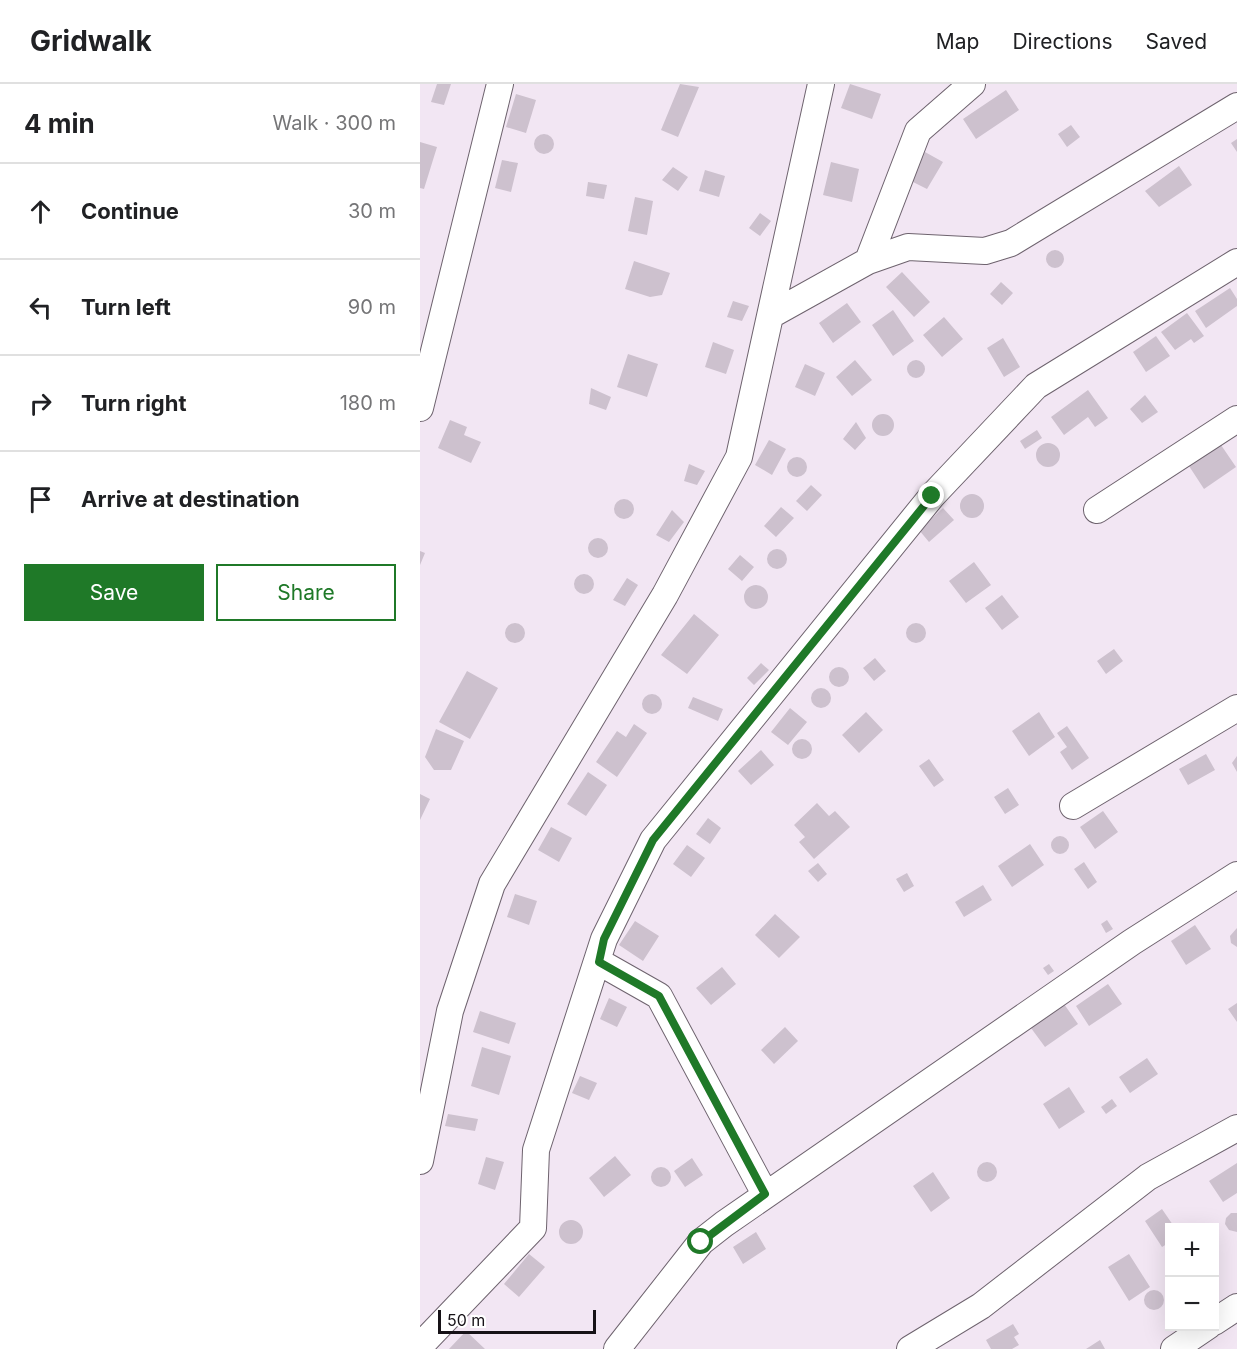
<!DOCTYPE html>
<html lang="en">
<head>
<meta charset="utf-8">
<style>
  :root { --surface:#fff; --page:#f2f2f2; --text:#202124; --muted:#757577; --line:#e0e0e0; --accent:#1f7928 }
  body { margin:0; font-family:Inter,sans-serif; background:var(--page); color:var(--text) }
  .controls { position:absolute; right:18px; bottom:18px; display:grid; overflow:hidden; border-radius:0px; box-shadow:0 6px 24px #0002 }
  .controls button { width:54px; height:54px; display:grid; place-items:center; padding:0; border:0; border-bottom:2px solid var(--line); background:var(--surface); color:var(--text); font:30px sans-serif }
  .scale { position:absolute; left:18px; bottom:15px; width:158px; box-sizing:border-box; padding-left:6px; border:3px solid #161217; border-top:0; font-size:16px; line-height:21px; white-space:nowrap; color:#161217; -webkit-text-stroke:4px #fff; paint-order:stroke }
  .stop { position:absolute; width:18px; height:18px; margin:-14px; border:4px solid #1f7928; border-radius:50%; background:#fff }
  .stop.end { background:#1f7928; border-color:#fff; box-shadow:0 2px 6px #0008 }
  .list { margin:0; padding:0; list-style:none }
  h2 { display:flex; justify-content:space-between; align-items:center; height:78px; margin:0; padding:0 24px; font-size:26px }
  h2 small { font-size:20px; font-weight:400; color:var(--muted) }
  .list li { display:grid; grid-template-columns:39px 1fr auto; gap:18px; align-items:center; box-sizing:border-box; height:96px; padding:0 24px; border-top:2px solid var(--line) }
  .list b { display:block; font-size:22px; white-space:nowrap }
  .list em { font-size:20px; font-style:normal; color:var(--muted) }
  .actions { display:flex; gap:12px; padding:18px 24px }
  .actions a { flex:1; padding:14px 0; border:2px solid var(--accent); border-radius:0px; text-align:center; font-size:21px; color:var(--accent) }
  .actions .main { background:var(--accent); color:#fff }
  .icon { flex:none; width:33px; height:33px; fill:none; stroke:currentColor; stroke-width:2; stroke-linecap:round; stroke-linejoin:round }
  .map { position:relative; flex:none; width:817px; height:1265px; overflow:hidden }
  header { display:flex; align-items:center; gap:36px; box-sizing:border-box; height:84px; padding:0 30px; background:var(--surface); border-bottom:2px solid var(--line) }
  header strong { font-size:28px }
  nav { display:flex; gap:33px; margin-inline-start:auto; font-size:21px }
  main { display:flex }
  aside { flex:1; background:var(--surface) }
  .map>svg:first-child { display:block }
</style>
</head>
<body>
<header>
<strong>Gridwalk</strong>
<nav><a>Map</a><a>Directions</a><a>Saved</a></nav>
</header>
<main>
<aside>
<h2>4 min<small>Walk · 300 m</small></h2>
<ul class="list">
<li><svg class="icon" aria-label="ahead" viewBox="0 0 24 24"><path d="M12 20V5M6 11l6-6 6 6"/></svg><div><b>Continue</b></div><em>30 m</em></li>
<li><svg class="icon" aria-label="left" viewBox="0 0 24 24"><path d="M17 20v-9H6M10 6l-5 5 5 5"/></svg><div><b>Turn left</b></div><em>90 m</em></li>
<li><svg class="icon" aria-label="right" viewBox="0 0 24 24"><path d="M7 20v-9h11M14 6l5 5-5 5"/></svg><div><b>Turn right</b></div><em>180 m</em></li>
<li><svg class="icon" aria-label="arrive" viewBox="0 0 24 24"><path d="M6 21V4h12l-3 4 3 4H6"/></svg><div><b>Arrive at destination</b></div></li>
</ul>
<div class="actions"><a class="main">Save</a><a>Share</a></div>
</aside>
<div class="map">
<svg width="817" height="1265" viewBox="0 0 817 1265">
  <rect width="100%" height="100%" fill="#f2e6f3"/>
  <!-- building -->
  <path fill="#cdc1ce" d="M17 0H31L24 21 11 18Z
    M260 0 279 3 258 53 241 46Z
    M430 0 461 10 452 35 421 24Z
    M586 6 599 26 556 55 543 35Z
    M96 10 116 16 106 49 86 43Z
    M651 41 660 53 647 63 638 50Z
    M114 60a10 10 0 1 1 20 0a10 10 0 1 1-20 0Z
    M817 55V68L811 59Z
    M0 58 17 63 4 105 0 104Z
    M505 68 523 78 507 105 489 96Z
    M82 76 98 79 91 108 75 104Z
    M411 78 439 85 432 118 403 111Z
    M759 82 772 101 739 123 725 107Z
    M253 83 268 93 258 107 242 96Z
    M285 86 305 92 299 113 279 107Z
    M168 98 187 101 184 115 166 112Z
    M215 113 233 117 227 151 208 147Z
    M340 129 351 137 340 152 329 144Z
    M626 175a9 9 0 1 1 18 0a9 9 0 1 1-18 0Z
    M214 177 250 189 242 211 230 213 205 205Z
    M482 188 510 218 494 233 466 203Z
    M581 198 593 209 582 221 570 210Z
    M810 204 817 215V222L786 244 775 227Z
    M313 217 329 222 322 237 307 233Z
    M427 219 441 238 413 259 399 239Z
    M473 226 494 257 473 272 452 241Z
    M767 229 784 252 774 259 771 255 755 266 741 248Z
    M524 233 543 255 522 273 503 251Z
    M736 252 750 272 726 288 713 268Z
    M583 254 600 283 584 293 567 264Z
    M293 258 314 266 306 290 285 283Z
    M208 270 238 280 227 313 197 303Z
    M435 276 452 296 432 312 416 293Z
    M487 285a9 9 0 1 1 18 0a9 9 0 1 1-18 0Z
    M385 280 405 289 395 312 375 303Z
    M171 304 191 313 186 326 169 320Z
    M668 306 688 334 675 343 668 333 644 351 631 333Z
    M725 311 738 328 722 339 710 325Z
    M452 341a11 11 0 1 1 22 0a11 11 0 1 1-22 0Z
    M30 336 47 343 44 351 61 358 51 379 18 364Z
    M436 338 446 354 435 366 423 355Z
    M617 346 622 354 605 365 600 357Z
    M349 356 366 365 352 391 335 381Z
    M616 371a12 12 0 1 1 24 0a12 12 0 1 1-24 0Z
    M801 361 816 383 784 405 769 382Z
    M367 383a10 10 0 1 1 20 0a10 10 0 1 1-20 0Z
    M269 380 285 387 277 401 264 397Z
    M391 401 402 411 387 427 376 417Z
    M540 422a12 12 0 1 1 24 0a12 12 0 1 1-24 0Z
    M194 425a10 10 0 1 1 20 0a10 10 0 1 1-20 0Z
    M361 423 374 434 356 453 344 442Z
    M523 424 534 436 509 458 499 446Z
    M252 426 264 438 249 458 236 451Z
    M168 464a10 10 0 1 1 20 0a10 10 0 1 1-20 0Z
    M347 475a10 10 0 1 1 20 0a10 10 0 1 1-20 0Z
    M0 467 5 469 0 481Z
    M320 471 334 483 322 497 308 485Z
    M554 478 571 501 546 519 529 497Z
    M154 500a10 10 0 1 1 20 0a10 10 0 1 1-20 0Z
    M207 494 218 501 205 522 193 516Z
    M324 513a12 12 0 1 1 24 0a12 12 0 1 1-24 0Z
    M582 511 599 533 582 546 565 524Z
    M274 530 299 551 267 590 241 571Z
    M85 549a10 10 0 1 1 20 0a10 10 0 1 1-20 0Z
    M486 549a10 10 0 1 1 20 0a10 10 0 1 1-20 0Z
    M694 565 703 577 686 590 677 577Z
    M455 574 466 587 454 597 443 584Z
    M341 579 349 586 334 601 327 594Z
    M409 593a10 10 0 1 1 20 0a10 10 0 1 1-20 0Z
    M47 587 78 604 50 655 19 638Z
    M391 614a10 10 0 1 1 20 0a10 10 0 1 1-20 0Z
    M222 620a10 10 0 1 1 20 0a10 10 0 1 1-20 0Z
    M273 613 303 625 298 637 268 624Z
    M370 624 387 638 368 661 351 648Z
    M446 628 463 646 439 669 422 651Z
    M619 628 635 653 609 672 592 647Z
    M214 640 227 649 197 693 176 678 197 647 206 653Z
    M647 642 669 674 652 686 640 668 647 663 637 649Z
    M16 645 44 657 31 686H14L5 673Z
    M372 665a10 10 0 1 1 20 0a10 10 0 1 1-20 0Z
    M341 666 354 681 331 701 318 687Z
    M786 670 795 686 768 701 759 685Z
    M817 672V688L812 679Z
    M509 675 524 696 514 703 499 682Z
    M168 688 187 701 166 732 147 720Z
    M588 704 599 721 585 730 574 713Z
    M0 710 10 715 0 736Z
    M397 719 409 732 415 727 430 743 394 775 379 758 385 753 374 741Z
    M683 727 698 748 675 765 660 743Z
    M288 734 301 744 290 760 276 750Z
    M131 743 152 754 139 778 118 766Z
    M631 761a9 9 0 1 1 18 0a9 9 0 1 1-18 0Z
    M610 760 624 781 592 803 578 782Z
    M267 761 285 774 271 793 253 780Z
    M664 778 677 798 668 805 654 785Z
    M398 779 407 790 398 798 388 787Z
    M487 789 494 802 484 808 476 795Z
    M563 801 572 816 544 833 535 818Z
    M95 810 117 817 109 841 87 833Z
    M355 830 380 853 359 874 335 851Z
    M687 836 693 845 686 849 681 840Z
    M215 837 239 852 223 877 199 861Z
    M775 841 791 865 766 881 751 857Z
    M817 844V863L811 859 810 852Z
    M629 880 634 887 628 891 623 884Z
    M302 883 316 900 291 921 276 904Z
    M688 900 702 920 669 942 656 922Z
    M189 914 207 923 197 943 180 935Z
    M817 919V938L808 925Z
    M644 920 658 940 625 963 611 944Z
    M60 927 96 939 89 960 53 948Z
    M365 943 378 957 354 980 341 966Z
    M62 963 91 972 79 1011 51 1002Z
    M727 974 738 990 710 1009 699 993Z
    M160 992 177 999 169 1016 152 1009Z
    M649 1003 665 1028 639 1045 623 1020Z
    M692 1015 697 1022 686 1030 681 1023Z
    M28 1030 58 1035 55 1047 25 1042Z
    M195 1072 211 1091 184 1113 169 1094Z
    M66 1073 84 1078 75 1106 58 1100Z
    M272 1074 283 1091 265 1103 254 1087Z
    M557 1088a10 10 0 1 1 20 0a10 10 0 1 1-20 0Z
    M817 1079V1109L803 1118 789 1097Z
    M231 1093a10 10 0 1 1 20 0a10 10 0 1 1-20 0Z
    M513 1088 530 1114 511 1128 493 1102Z
    M742 1125 755 1144H750V1158L742 1163 725 1137Z
    M811 1129H817V1148L809 1146 805 1140 806 1134Z
    M139 1148a12 12 0 1 1 24 0a12 12 0 1 1-24 0Z
    M336 1148 346 1165 323 1180 313 1163Z
    M109 1170 125 1183 99 1213 84 1200Z
    M709 1170 730 1203 709 1217 688 1183Z
    M724 1216a10 10 0 1 1 20 0a10 10 0 1 1-20 0Z
    M593 1240 599 1250 594 1253 599 1261 592 1265H571L566 1256Z
    M46 1247 65 1265H29Z
    M680 1256 685 1265H666Z"/>
  <g fill="none" stroke-linecap="round" stroke-linejoin="round">
    <defs>
      <path id="street" d="M448 177 498 47 552 0
        M351 231 448 177 488 163 565 167 591 159 817 22
        M0 324 80 0
        M677 426 817 335
        M653 722 817 624
        M179 878 239 912 345 1110
        M0 1077 30 927 72 800 245 511 319 373 401 0
        M794 1238 817 1223
        M0 1262 113 1144 116 1066 184 855 233 756 512 412 616 302 817 178
        M197 1265 281 1158 304 1140 712 858 817 791
        M490 1265 561 1222 728 1093 817 1044
        M754 1265 788 1242"/>
    </defs>
    <!-- street casing -->
    <use href="#street" stroke="#6e636e" stroke-width="28"/>
    <!-- street -->
    <use href="#street" stroke="#fff" stroke-width="26"/>
  </g>
  <g fill="none" stroke-linecap="round" stroke-linejoin="round">
    <!-- route -->
    <path stroke="#1f7928" stroke-width="8" d="M281 1158 345 1110 239 912 179 878 184 855 233 756 512 412"/>
  </g>
</svg>
<div class="controls">
<button>+</button>
<button>−</button>
</div>
<div class="scale">50 m</div>
<div class="stop" style="left:281px;top:1158px"></div>
<div class="stop end" style="left:512px;top:412px"></div>
</div>
</main>
</body>
</html>
